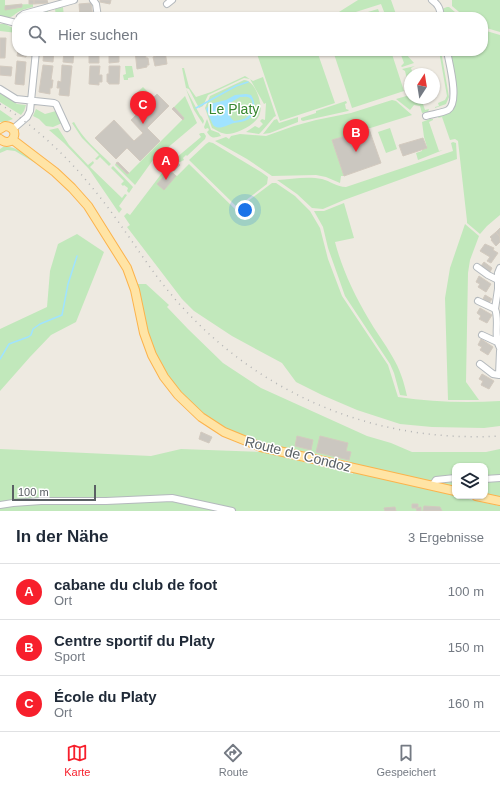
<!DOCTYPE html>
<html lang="de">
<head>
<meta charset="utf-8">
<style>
  :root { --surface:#fff; --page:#f2f2f3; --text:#1f2937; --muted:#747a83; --line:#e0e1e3; --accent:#f71f2c }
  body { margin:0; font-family:Arial,sans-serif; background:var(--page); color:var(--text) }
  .controls { position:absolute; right:12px; bottom:12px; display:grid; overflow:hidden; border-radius:8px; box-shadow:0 1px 3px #0004 }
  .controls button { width:36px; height:36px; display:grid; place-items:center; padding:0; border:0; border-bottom:1px solid var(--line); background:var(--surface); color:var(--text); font:20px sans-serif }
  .compass { position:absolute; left:404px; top:68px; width:36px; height:36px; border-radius:50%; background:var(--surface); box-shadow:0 1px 3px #0004; rotate:12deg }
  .scale { position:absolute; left:12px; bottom:10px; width:84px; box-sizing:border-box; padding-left:4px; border:2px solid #5a6064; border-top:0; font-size:11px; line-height:14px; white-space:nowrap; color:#5a6064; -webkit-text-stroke:3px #fff; paint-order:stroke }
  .you { position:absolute; left:245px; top:210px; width:14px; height:14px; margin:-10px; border:3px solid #fff; border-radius:50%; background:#1a73e8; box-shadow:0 0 0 6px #1a73e833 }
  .badge { display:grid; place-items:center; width:26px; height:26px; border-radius:50%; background:var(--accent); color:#fff; font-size:13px; font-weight:700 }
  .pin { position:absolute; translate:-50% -33px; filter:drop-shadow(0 1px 2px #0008) }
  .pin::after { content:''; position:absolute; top:21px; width:14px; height:12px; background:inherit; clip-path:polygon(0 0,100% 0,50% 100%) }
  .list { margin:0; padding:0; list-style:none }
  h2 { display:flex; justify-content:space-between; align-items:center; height:52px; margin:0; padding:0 16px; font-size:17px }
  h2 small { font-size:13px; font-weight:400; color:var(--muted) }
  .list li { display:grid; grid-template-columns:26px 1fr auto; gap:12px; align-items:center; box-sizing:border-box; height:56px; padding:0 16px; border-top:1px solid var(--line) }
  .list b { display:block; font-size:15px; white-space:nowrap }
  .list p { margin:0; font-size:13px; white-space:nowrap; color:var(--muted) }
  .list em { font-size:13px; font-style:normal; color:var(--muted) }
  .icon { flex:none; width:22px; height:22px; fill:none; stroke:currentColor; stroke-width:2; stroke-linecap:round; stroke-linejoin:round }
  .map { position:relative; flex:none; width:500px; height:511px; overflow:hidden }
  .search { position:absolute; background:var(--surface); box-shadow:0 1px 3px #0004; left:12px; right:12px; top:12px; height:44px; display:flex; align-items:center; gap:10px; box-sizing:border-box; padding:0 14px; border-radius:16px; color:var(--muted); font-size:15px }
  .sheet { height:220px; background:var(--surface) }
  nav { display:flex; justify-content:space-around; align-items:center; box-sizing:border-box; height:56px; border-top:1px solid var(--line); background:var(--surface); font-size:11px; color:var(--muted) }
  nav a { display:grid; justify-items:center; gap:2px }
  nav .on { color:var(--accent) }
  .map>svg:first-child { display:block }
</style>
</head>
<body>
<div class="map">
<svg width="500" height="511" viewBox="0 0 500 511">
  <rect width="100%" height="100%" fill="#eeeae1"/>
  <!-- green -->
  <path fill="#c1e8bb" d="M0 0H19H5V5L33 4V7C29 8 24 9 20 11 11 16 12 20 0 16Z
    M358 0H391L397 17H386L381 4 340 17H331Z
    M452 0H500V32L483 27V17H465L452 6Z
    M63 7 64 17H27L48 11 49 17 56 16 55 9Z
    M447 7H449L461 17H445L442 9Z
    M378 9 381 17H351Z
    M0 24H5L17 30V33L0 31Z
    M483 30 500 35V215L487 226 480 234 467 223V221L458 141 455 139 450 140 442 117 438 118 439 116C449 109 456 108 457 95L450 51H483Z
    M256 51H317L335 103 280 121Z
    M333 51H391L404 91 352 108Z
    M439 51H441L449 97 446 104 435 108V107L439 106 438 103 445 100 447 96Z
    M406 54 414 63 402 67 401 66 404 63 401 55Z
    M125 66H132L134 77 128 78V80H124L123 75 126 74Z
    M415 66 411 68 413 74H410V91L405 71 402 69Z
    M182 68H184L189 87 196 97 211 92 245 76 253 81 263 77 276 116 274 117 262 131 259 134 246 132 255 126 259 128 263 124 260 121 262 119 265 120 266 103 264 104 250 79 244 78 208 95 203 106 199 108 189 89 186 88Z
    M244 80C255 80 263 104 260 113 258 124 237 134 227 134 222 134 216 130 212 128L205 108 210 96Z
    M143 87 149 93 136 104 131 98Z
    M186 89 200 115 202 117 204 121 203 124 194 110Z
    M0 92 17 104 26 105 24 111 21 115 0 102Z
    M410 95V98H421L425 110 429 109 428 112 422 113 420 106 414 105 410 110 396 99Z
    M185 96 197 123 153 160 135 185 115 165 116 163 127 174 129 173 184 118 174 107Z
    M392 100 396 101 412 115 332 140 344 176H341L340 183 326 177 316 175 272 176 247 159 215 141 226 137 229 139 231 136 240 134 266 136 294 126 316 120 351 113Z
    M346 101 347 103 345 104 346 109 349 110 348 111 303 121 301 120V118L316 113V111Z
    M36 109 45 114 56 111 62 123 53 127 46 126 39 119 33 116Z
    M0 110 13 119 5 122H0Z
    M298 117V122L270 133 263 134 274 120 277 119 279 123Z
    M207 119 211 130 219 133 221 136C214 138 211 139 207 132L209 130 208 128 205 129 204 127Z
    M430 119H433V120L429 122 439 151 443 150 418 160 416 153 422 151V149L427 147 424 137 422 122Z
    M74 122C82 138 98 151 111 164L109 166 100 157 97 160 95 159 99 155 82 138 72 123Z
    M58 128 69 145 88 165 93 161 94 163 90 167 122 198 125 194 127 195 119 206 122 209 119 213 89 169 64 143 49 130Z
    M390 128 397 149 386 153 378 132Z
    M201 133H204L206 136 205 139 187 156 186 155 183 158 184 160 180 162H177L170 171 177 176 189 164 236 210 272 183H276L295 196 310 211 320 228 328 259 342 296 388 365 398 397C432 402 465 403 500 401V426L484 428 432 427 400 424 357 410 322 395 296 382 282 363 232 336 194 311 182 299 127 227 130 225 124 216 127 213 130 215 162 173 176 158 201 137 199 134Z
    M209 142 213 143 261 172 268 177 267 184 237 207 189 160 206 144Z
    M453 142 456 143 457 159 344 200 323 209 312 208 297 194 277 180C291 179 308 176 322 179 330 181 337 187 346 187L453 151 451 143Z
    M3 147C18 145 32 160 44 168L15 151 7 150 0 153V149Z
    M113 166 133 187 129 193 127 191 128 188 124 185 123 186 121 184 124 181 111 168Z
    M344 203 354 238 335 242C342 269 354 294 368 318 375 331 385 343 392 356 400 369 404 382 407 396L400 395 394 373 390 364 345 296 328 248 323 227 314 211H324Z
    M465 224 479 236 470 260 468 273 466 382 479 400H448L445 298 450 268Z
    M77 234 104 252 76 322 51 335 30 357 0 391V329L47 307 50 271 58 244Z
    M137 284H146L169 305 167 307 188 329 223 363 261 388 367 436 391 443 412 452H486L500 449V499L485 495V466H455V496L500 506V511H0V449L151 456 181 449 264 452 353 474 350 462C332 458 313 453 294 450 277 447 254 444 238 436 197 417 164 380 149 338 143 321 141 302 137 284Z"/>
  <!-- water -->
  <path fill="#a0e3ff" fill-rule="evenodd" d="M246 94 251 95C256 102 256 116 247 120 243 122 238 122 234 123 227 125 219 131 213 125L206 109 210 104 226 100 235 95ZM240 97C243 97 247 96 250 98 255 102 252 114 247 117 244 120 239 120 234 121 229 117 227 111 228 104Z"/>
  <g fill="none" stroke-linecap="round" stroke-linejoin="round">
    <!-- stream -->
    <path stroke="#a0e3ff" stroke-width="1.5" d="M196 108 236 86 248 82
      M0 359 9 344 28 337 31 335 33 329 40 324 62 315 68 284 77 256"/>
  </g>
  <!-- building -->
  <path fill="#cbc7c0" stroke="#d3cabf" d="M29 0H34V4H29Z
    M34 0H47L48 3 34 4Z
    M100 0H111L110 4 100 2Z
    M91 3 93 17H80L79 4Z
    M22 4V7L5 10V6Z
    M0 38H6L5 58H0Z
    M18 51H27L26 57 17 56Z
    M44 51H54L53 62 43 61Z
    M64 51H74L73 63 63 62Z
    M89 51H99V63H89Z
    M109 51H119V62L109 63Z
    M135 51H145L146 58H148L149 65H147V67L137 69Z
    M155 51H165L167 64 155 66 153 57 156 56Z
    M400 51H410L411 52 408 53 407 52 401 54Z
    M17 61 26 62 24 85 15 84Z
    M43 65 53 66 51 80H53L52 88H50V94L39 92Z
    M62 65 72 66 69 96 59 95 60 88H57L58 81 61 82Z
    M0 66 12 67 11 76 0 75Z
    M90 66H100L99 75H102V82H99V85L89 84Z
    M109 66H120L119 84H109L108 82H107V74H109Z
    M157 94 169 106 147 128 160 141 140 161 127 148 116 159 95 138 114 120 134 141 143 133 131 120Z
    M174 107 184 118 183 120 172 109Z
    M369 129 381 163 344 176 332 140Z
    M423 138 427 148 403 156 399 145Z
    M118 162 129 173 127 174 116 163Z
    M176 162 180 165 174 171 171 168Z
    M169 170 176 176 164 190 157 184Z
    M500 228V237L496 232Z
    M496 232 500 237V242L496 246 491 240 492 239 490 237Z
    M485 244 494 248 493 250 498 253 491 263 487 261 490 257 480 251Z
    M484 262 492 268 490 272 481 266Z
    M479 276 491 284 486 292 478 287 480 284 476 282Z
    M485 295 492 299 489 303 483 299Z
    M480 308 492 315 487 323 479 319 481 316 477 313Z
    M481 339 493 347 488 355 480 350 482 347 478 345Z
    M482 374 494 381 489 389 481 385 483 381 479 379Z
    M201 432 212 437 209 443 199 439Z
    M297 436 313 440 311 450 295 446Z
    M320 436 348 443 346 451 351 452 349 460 316 452Z
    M412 504H418V508H412Z
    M424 506 440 507 442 511H423Z
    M395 507 396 511H385L384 508Z
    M421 507V511H417L416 508Z"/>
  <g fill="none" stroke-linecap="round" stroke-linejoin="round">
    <defs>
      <path id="minor" d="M93 0 96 4 98 17
        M432 0C439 5 440 9 441 17
        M167 4 172 0
        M20 17 24 14 74 0
        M0 19 16 23
        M0 89 16 99 54 103 56 104 67 128
        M426 116C433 114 442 113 448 110 460 102 449 63 447 51
        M13 129 27 117 30 111 36 51
        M477 267 488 275 498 280
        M500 268 498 273V289L495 309C500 321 493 336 500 348
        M478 301 495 309
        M482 335 497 342
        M500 351 499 375H500
        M480 364 493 374 499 375
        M485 479 500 478
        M432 486 436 480 455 478
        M0 505 13 503 41 501H106L172 498 232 511"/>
      <path id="major" d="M0 129 5 126C22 127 13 150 0 139
        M13 140 55 172 72 188 88 206 127 268 135 290 144 333 152 355 164 377 178 395 201 417 224 432 261 447 455 491
        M476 496 500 501"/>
    </defs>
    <!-- minor casing -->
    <use href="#minor" stroke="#b4b9bd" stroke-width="8"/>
    <!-- major casing -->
    <use href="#major" stroke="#fcb34c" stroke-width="10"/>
    <!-- minor -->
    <use href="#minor" stroke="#fff" stroke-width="6"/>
    <!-- major -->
    <use href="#major" stroke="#ffe4a5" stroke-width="8"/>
    <!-- rail -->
    <path stroke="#b3b4b5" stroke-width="1.5" stroke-dasharray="1 5" stroke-linecap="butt" d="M0 104C36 127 68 157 95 191 118 219 137 250 158 278 240 386 365 444 500 436"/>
  </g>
  <g text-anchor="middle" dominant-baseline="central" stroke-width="3" stroke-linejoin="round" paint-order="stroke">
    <!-- park labels -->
    <g font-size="14" fill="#36872e" stroke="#fff">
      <text x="234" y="109">Le Platy</text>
    </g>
    <!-- street labels -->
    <g font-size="14" fill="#5a6064" stroke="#fff">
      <text transform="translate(298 454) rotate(14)">Route de Condoz</text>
    </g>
  </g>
</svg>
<div class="controls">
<button><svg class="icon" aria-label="layers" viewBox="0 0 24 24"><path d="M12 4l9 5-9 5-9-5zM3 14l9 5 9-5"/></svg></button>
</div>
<svg class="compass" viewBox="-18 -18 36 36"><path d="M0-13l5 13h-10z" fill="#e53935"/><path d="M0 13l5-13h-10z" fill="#747a83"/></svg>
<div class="scale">100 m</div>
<div class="you"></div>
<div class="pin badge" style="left:166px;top:180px">A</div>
<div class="pin badge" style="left:356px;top:152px">B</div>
<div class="pin badge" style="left:143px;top:124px">C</div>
<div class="search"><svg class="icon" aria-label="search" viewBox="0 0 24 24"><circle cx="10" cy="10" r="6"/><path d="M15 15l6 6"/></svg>Hier suchen</div>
</div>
<section class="sheet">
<h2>In der Nähe<small>3 Ergebnisse</small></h2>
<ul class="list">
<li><span class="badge">A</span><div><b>cabane du club de foot</b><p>Ort</p></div><em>100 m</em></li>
<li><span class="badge">B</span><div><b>Centre sportif du Platy</b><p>Sport</p></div><em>150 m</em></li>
<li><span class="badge">C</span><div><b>École du Platy</b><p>Ort</p></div><em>160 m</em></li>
</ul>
</section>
<nav>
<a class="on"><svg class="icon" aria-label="map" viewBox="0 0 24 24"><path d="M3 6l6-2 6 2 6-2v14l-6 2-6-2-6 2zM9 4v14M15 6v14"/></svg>Karte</a>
<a><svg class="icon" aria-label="directions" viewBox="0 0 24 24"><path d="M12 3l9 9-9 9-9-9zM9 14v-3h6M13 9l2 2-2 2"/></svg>Route</a>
<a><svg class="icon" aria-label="saved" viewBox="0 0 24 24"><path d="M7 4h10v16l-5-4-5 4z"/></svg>Gespeichert</a>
</nav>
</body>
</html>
